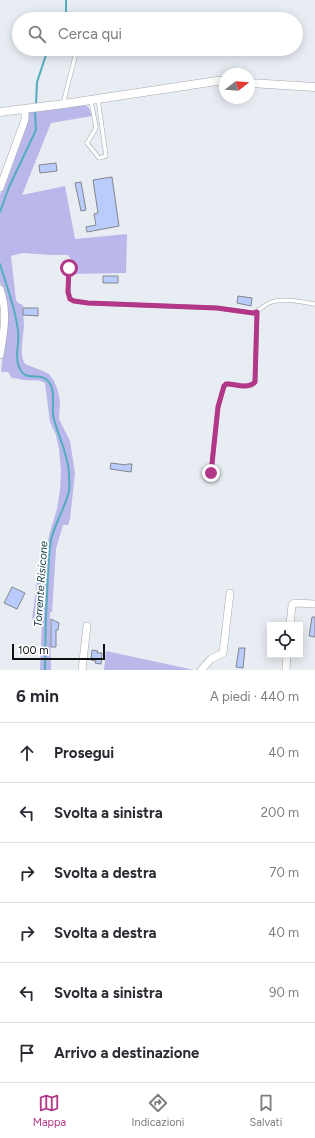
<!DOCTYPE html>
<html lang="it">
<head>
<meta charset="utf-8">
<style>
  :root { --surface:#fff; --page:#f7f7f7; --text:#2b2b33; --muted:#7c7c81; --line:#e1e1e2; --accent:#b33788 }
  body { margin:0; font-family:Figtree,sans-serif; background:var(--page); color:var(--text) }
  .controls { position:absolute; right:12px; bottom:12px; display:grid; overflow:hidden; border-radius:0px; box-shadow:0 2px 10px #0003 }
  .controls button { width:36px; height:36px; display:grid; place-items:center; padding:0; border:0; border-bottom:1px solid var(--line); background:var(--surface); color:var(--text); font:20px sans-serif }
  .compass { position:absolute; left:219px; top:68px; width:36px; height:36px; border-radius:50%; background:var(--surface); box-shadow:0 2px 10px #0003; rotate:73deg }
  .scale { position:absolute; left:12px; bottom:10px; width:93px; box-sizing:border-box; padding-left:4px; border:2px solid #0e1012; border-top:0; font-size:11px; line-height:14px; white-space:nowrap; color:#0e1012; -webkit-text-stroke:3px #fff; paint-order:stroke }
  .stop { position:absolute; width:12px; height:12px; margin:-9px; border:3px solid #b33788; border-radius:50%; background:#fff }
  .stop.end { background:#b33788; border-color:#fff; box-shadow:0 1px 4px #0008 }
  .list { margin:0; padding:0; list-style:none }
  h2 { display:flex; justify-content:space-between; align-items:center; height:52px; margin:0; padding:0 16px; font-size:17px }
  h2 small { font-size:13px; font-weight:400; color:var(--muted) }
  .list li { display:grid; grid-template-columns:26px 1fr auto; gap:12px; align-items:center; box-sizing:border-box; height:60px; padding:0 16px; border-top:1px solid var(--line) }
  .list b { display:block; font-size:15px; white-space:nowrap }
  .list em { font-size:13px; font-style:normal; color:var(--muted) }
  .icon { flex:none; width:22px; height:22px; fill:none; stroke:currentColor; stroke-width:2; stroke-linecap:round; stroke-linejoin:round }
  .map { position:relative; flex:none; width:315px; height:670px; overflow:hidden }
  .search { position:absolute; background:var(--surface); box-shadow:0 2px 10px #0003; left:12px; right:12px; top:12px; height:44px; display:flex; align-items:center; gap:10px; box-sizing:border-box; padding:0 14px; border-radius:22px; color:var(--muted); font-size:15px }
  .sheet { height:412px; background:var(--surface) }
  nav { display:flex; justify-content:space-around; align-items:center; box-sizing:border-box; height:56px; border-top:1px solid var(--line); background:var(--surface); font-size:11px; color:var(--muted) }
  nav a { display:grid; justify-items:center; gap:2px }
  nav .on { color:var(--accent) }
  .map>svg:first-child { display:block }
</style>
</head>
<body>
<div class="map">
<svg width="315" height="670" viewBox="0 0 315 670">
  <rect width="100%" height="100%" fill="#e8edf3"/>
  <!-- green -->
  <path fill="#bab7ea" d="M85 105 89 108 92 116 51 123 22 195 65 186 75 239 127 234 126 273 70 274 71 268 74 264 68 255H52L23 253 11 256 16 300 18 303 23 305C23 312 24 320 24 327 23 339 19 354 25 364L43 371 49 374 54 381 58 391 60 401 59 419 70 441 75 473 70 519 68 525H63L56 549 52 612H50L51 670H40L42 619 32 620 39 566 46 550 50 532 57 509 60 490 61 471 59 449 56 435 50 422 45 383C39 379 32 381 25 380 21 380 16 378 12 378L8 372H1L3 353 4 295 0 282V195L27 122 29 112Z
    M106 651 194 670H104Z"/>
  <g fill="none" stroke-linecap="round" stroke-linejoin="round">
    <!-- stream -->
    <path stroke="#52adbd" stroke-width="2" d="M64 19 66 16V0
      M36 104 37 82 48 49
      M0 212 9 187 36 130 35 111
      M0 264C6 285 16 309 18 331 20 343 14 356 19 367 25 383 39 372 47 380 56 388 52 404 53 415 57 434 68 453 69 473 69 479 70 486 69 491 65 508 55 523 51 540 49 550 49 562 48 573 46 605 45 638 45 670"/>
  </g>
  <!-- building -->
  <path fill="#b9ccfd" stroke="#83858b" d="M56 163 57 171 40 173 39 165Z
    M112 177 119 226 87 232 86 227 96 225 94 214 98 213 93 180Z
    M81 182 86 210 81 211 75 183Z
    M103 276H118V283H103Z
    M238 296 252 298 251 306 237 303Z
    M23 308H38V316L23 315Z
    M111 463 126 465 127 464H132L131 472 110 469Z
    M12 587 25 593 17 609 4 603Z
    M312 617H315V637L309 636Z
    M51 619 59 623 58 630H56V647H51Z
    M239 648H245L243 668 236 667Z
    M92 650 98 651 97 653H102L101 664 95 663 96 661 91 660Z"/>
  <g fill="none" stroke-linecap="round" stroke-linejoin="round">
    <defs>
      <path id="service" d="M91 101 96 127 95 130 87 143 99 158 106 156 98 99
        M64 103 65 96 77 49
        M69 268 68 292 70 299 74 301 88 303 217 308 253 313C259 311 263 306 269 303 282 297 301 302 315 304
        M211 473 218 407 224 386 226 384H229L249 386 252 385 255 381 257 312"/>
      <path id="minor" d="M0 188 23 125 25 119V109
        M0 289C8 312 4 331 0 355
        M290 625 292 605 295 603 315 604
        M82 670 87 626
        M201 670 211 659 223 653 230 593
        M286 670 287 655"/>
      <path id="tertiary" d="M249 83 315 87
        M0 112 64 104 217 81H225"/>
    </defs>
    <!-- service casing -->
    <use href="#service" stroke="#a4a9af" stroke-width="4.5"/>
    <!-- minor casing -->
    <use href="#minor" stroke="#a4a9af" stroke-width="8"/>
    <!-- tertiary casing -->
    <use href="#tertiary" stroke="#a4a9af" stroke-width="9"/>
    <!-- service -->
    <use href="#service" stroke="#fff" stroke-width="3.5"/>
    <!-- minor -->
    <use href="#minor" stroke="#fff" stroke-width="7"/>
    <!-- tertiary -->
    <use href="#tertiary" stroke="#fff" stroke-width="8"/>
  </g>
  <g fill="none" stroke-linecap="round" stroke-linejoin="round">
    <!-- route -->
    <path stroke="#b33788" stroke-width="5" d="M69 268 68 292 70 299 74 301 88 303 217 308 253 313 257 312 255 382C249 389 237 385 229 384H226L224 386 218 407 211 473"/>
  </g>
  <g text-anchor="middle" dominant-baseline="central" stroke-width="3.5" stroke-linejoin="round" paint-order="stroke">
    <!-- water labels -->
    <g font-size="11" font-style="italic" fill="#0d3940" stroke="#fff">
      <text transform="translate(41 584) rotate(-86)">Torrente Risicone</text>
    </g>
  </g>
</svg>
<div class="controls">
<button><svg class="icon" aria-label="locate" viewBox="0 0 24 24"><circle cx="12" cy="12" r="6"/><path d="M12 2v4M12 18v4M2 12h4M18 12h4"/></svg></button>
</div>
<svg class="compass" viewBox="-18 -18 36 36"><path d="M0-13l5 13h-10z" fill="#e53935"/><path d="M0 13l5-13h-10z" fill="#7c7c81"/></svg>
<div class="scale">100 m</div>
<div class="stop" style="left:69px;top:268px"></div>
<div class="stop end" style="left:211px;top:473px"></div>
<div class="search"><svg class="icon" aria-label="search" viewBox="0 0 24 24"><circle cx="10" cy="10" r="6"/><path d="M15 15l6 6"/></svg>Cerca qui</div>
</div>
<section class="sheet">
<h2>6 min<small>A piedi · 440 m</small></h2>
<ul class="list">
<li><svg class="icon" aria-label="ahead" viewBox="0 0 24 24"><path d="M12 20V5M6 11l6-6 6 6"/></svg><div><b>Prosegui</b></div><em>40 m</em></li>
<li><svg class="icon" aria-label="left" viewBox="0 0 24 24"><path d="M17 20v-9H6M10 6l-5 5 5 5"/></svg><div><b>Svolta a sinistra</b></div><em>200 m</em></li>
<li><svg class="icon" aria-label="right" viewBox="0 0 24 24"><path d="M7 20v-9h11M14 6l5 5-5 5"/></svg><div><b>Svolta a destra</b></div><em>70 m</em></li>
<li><svg class="icon" aria-label="right" viewBox="0 0 24 24"><path d="M7 20v-9h11M14 6l5 5-5 5"/></svg><div><b>Svolta a destra</b></div><em>40 m</em></li>
<li><svg class="icon" aria-label="left" viewBox="0 0 24 24"><path d="M17 20v-9H6M10 6l-5 5 5 5"/></svg><div><b>Svolta a sinistra</b></div><em>90 m</em></li>
<li><svg class="icon" aria-label="arrive" viewBox="0 0 24 24"><path d="M6 21V4h12l-3 4 3 4H6"/></svg><div><b>Arrivo a destinazione</b></div></li>
</ul>
</section>
<nav>
<a class="on"><svg class="icon" aria-label="map" viewBox="0 0 24 24"><path d="M3 6l6-2 6 2 6-2v14l-6 2-6-2-6 2zM9 4v14M15 6v14"/></svg>Mappa</a>
<a><svg class="icon" aria-label="directions" viewBox="0 0 24 24"><path d="M12 3l9 9-9 9-9-9zM9 14v-3h6M13 9l2 2-2 2"/></svg>Indicazioni</a>
<a><svg class="icon" aria-label="saved" viewBox="0 0 24 24"><path d="M7 4h10v16l-5-4-5 4z"/></svg>Salvati</a>
</nav>
</body>
</html>
